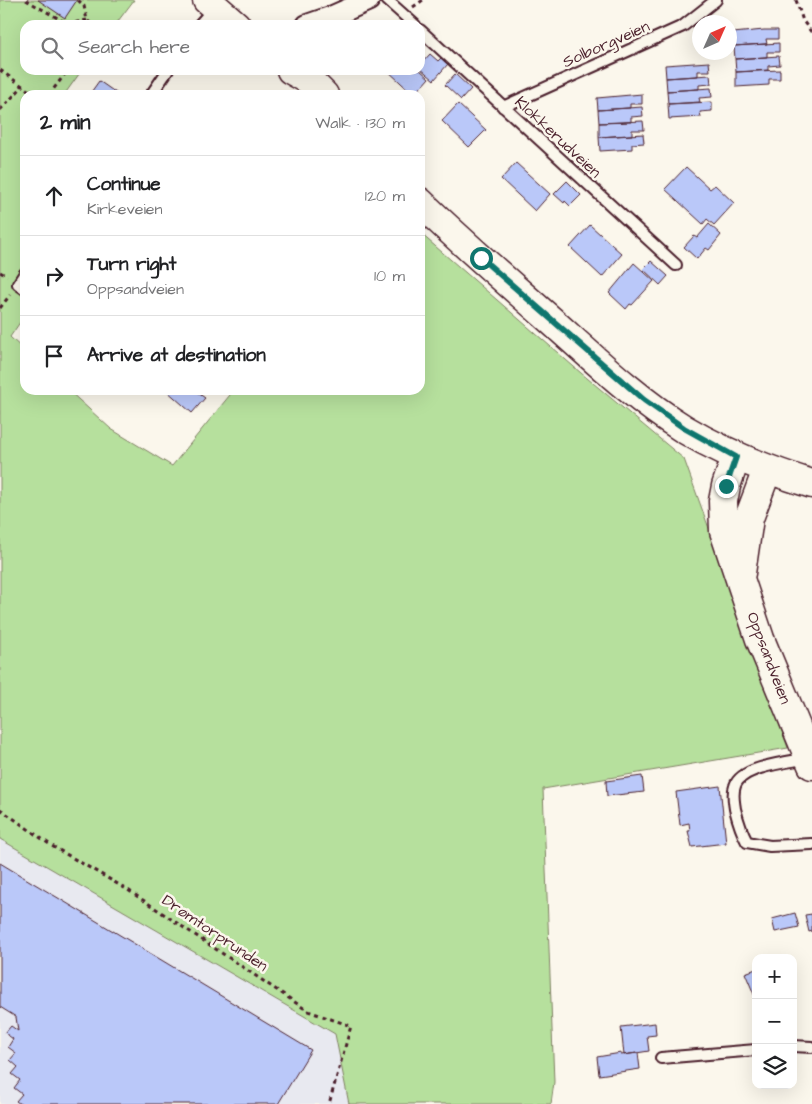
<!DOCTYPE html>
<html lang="en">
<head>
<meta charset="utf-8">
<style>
  :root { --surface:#fff; --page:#f6f6f6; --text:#202124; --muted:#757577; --line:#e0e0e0 }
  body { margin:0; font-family:"Architects Daughter",sans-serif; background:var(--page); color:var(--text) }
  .controls { position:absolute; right:15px; bottom:15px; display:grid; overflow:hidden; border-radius:10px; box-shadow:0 5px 20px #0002 }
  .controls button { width:45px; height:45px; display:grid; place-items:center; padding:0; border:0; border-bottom:1px solid var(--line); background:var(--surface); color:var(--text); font:25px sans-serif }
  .compass { position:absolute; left:692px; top:15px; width:45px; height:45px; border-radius:50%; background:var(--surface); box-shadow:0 5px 20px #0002; rotate:45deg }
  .stop { position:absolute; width:15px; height:15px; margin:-11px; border:4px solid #0f766e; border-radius:50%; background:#fff }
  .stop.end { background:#0f766e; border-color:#fff; box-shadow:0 1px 5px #0008 }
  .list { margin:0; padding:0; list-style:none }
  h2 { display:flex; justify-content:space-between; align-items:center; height:65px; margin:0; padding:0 20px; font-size:21px }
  h2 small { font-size:16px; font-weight:400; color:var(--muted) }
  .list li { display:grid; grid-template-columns:32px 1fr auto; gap:15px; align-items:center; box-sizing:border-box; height:80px; padding:0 20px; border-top:1px solid var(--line) }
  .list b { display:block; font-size:19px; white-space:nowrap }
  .list p { margin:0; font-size:16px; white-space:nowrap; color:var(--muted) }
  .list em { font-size:16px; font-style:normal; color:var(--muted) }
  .icon { flex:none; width:28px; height:28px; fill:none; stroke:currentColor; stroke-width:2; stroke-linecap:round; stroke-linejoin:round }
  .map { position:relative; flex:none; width:812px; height:1104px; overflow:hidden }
  .search { position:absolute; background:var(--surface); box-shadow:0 5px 20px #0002; left:20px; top:20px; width:405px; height:55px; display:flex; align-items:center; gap:12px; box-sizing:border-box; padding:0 18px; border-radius:15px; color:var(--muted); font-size:19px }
  .panel { position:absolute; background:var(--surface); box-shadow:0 5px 20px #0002; left:20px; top:90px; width:405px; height:305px; border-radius:15px }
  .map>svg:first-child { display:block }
</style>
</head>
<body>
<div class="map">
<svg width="812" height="1104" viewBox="0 0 812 1104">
  <rect width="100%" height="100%" fill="#fbf7ec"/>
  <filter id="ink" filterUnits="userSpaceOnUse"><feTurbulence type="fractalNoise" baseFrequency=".02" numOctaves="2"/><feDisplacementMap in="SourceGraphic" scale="10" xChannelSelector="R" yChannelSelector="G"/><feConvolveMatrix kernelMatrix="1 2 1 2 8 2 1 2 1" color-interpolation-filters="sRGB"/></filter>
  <g filter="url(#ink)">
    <!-- built -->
    <path fill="#e8e9f0" d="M0 839 335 1034 349 1104H0Z"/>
    <!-- green -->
    <path fill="#b6e09d" stroke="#808064" d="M0 0H134L115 25H25V70H82L64 95H25V315L10 337 25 351V390H68L111 429 172 466 234 390H420V233L581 373 684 459 788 748 543 789 554 1082 551 1104H349L335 1034 0 839Z"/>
    <!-- building -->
    <path fill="#bac8f9" stroke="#4a1f2b" d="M38 0H77L65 18Z
      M764 30H778V39H766L767 44 734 46 733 33Z
      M779 43V52H767V57L735 59 734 46Z
      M430 54 438 61 441 58 448 64 434 80 420 68V65Z
      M779 56 780 65 768 66V70L736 72 735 59Z
      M709 62 710 71H698V76L666 78 665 65Z
      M387 70H420L429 78 414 95Z
      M780 70V79H769V85L736 87V72Z
      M455 74 471 89 461 100 445 85Z
      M710 75 711 84 699 85V89L667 91 666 78Z
      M99 81 119 95H89Z
      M711 88 712 97 699 98 700 102 668 104 667 91Z
      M642 94V104H630V108L598 110 597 98Z
      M712 102V111L700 112 701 117 669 119 668 104Z
      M458 104 486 130 469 147 442 121Z
      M642 107 643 116 631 117V122L599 123 598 110Z
      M643 121 644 130H632V135L599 137V123Z
      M643 134 644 143 632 144V149L600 151 599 137Z
      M516 163 550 194 535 211 501 179Z
      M686 167 710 189 715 185 734 203 714 225 707 219 703 224 665 189Z
      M567 181 581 195 570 206 565 201 564 203 554 194Z
      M709 224 721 235 709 250 706 248 697 259 684 247 694 236 697 238Z
      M590 225 622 254 602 277 570 247Z
      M651 261 668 276 660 285 643 269Z
      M634 263 654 281 632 305 630 304 626 309 609 293Z
      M166 390H194L205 398 192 413Z
      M642 776 644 792 607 796 606 781Z
      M720 786 726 843 692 847 688 831H690L689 823 680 825 676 792Z
      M0 863 311 1050 278 1104H20L16 1101 22 1094 14 1088 20 1080 12 1074 18 1067 10 1060 16 1053 8 1047 13 1039 5 1033 11 1026 18 1031 16 1017 0 1007Z
      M795 913 799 927 775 932 772 919Z
      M812 914V931L809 932 805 915Z
      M756 969V999L745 973Z
      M655 1023 656 1035 647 1036 649 1051 624 1055 621 1027Z
      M621 1053V1055L638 1053 640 1069 599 1075 597 1057Z"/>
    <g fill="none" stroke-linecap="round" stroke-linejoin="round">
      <defs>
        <path id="service" d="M387 0 415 25
          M199 25 214 8
          M420 30 676 265
          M151 95 168 70
          M503 107 683 26 716 0
          M25 273 18 284 25 289
          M809 758C790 762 741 766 735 786 732 794 734 801 735 809 738 821 741 831 747 842L770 846 812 844
          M793 1046 812 1047
          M661 1058 756 1050"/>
        <path id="minor" d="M307 25 333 16 369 0"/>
        <path id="secondary" d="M736 457 726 486 723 501 724 531 760 639 812 765
          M741 573 749 518 767 470"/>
        <path id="primary" d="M207 0 236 25
          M291 70 309 80 324 95
          M420 202C461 242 504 279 546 316 590 355 634 398 684 429 724 453 767 470 812 484"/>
      </defs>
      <!-- service casing -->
      <use href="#service" stroke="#4a1f2b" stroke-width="14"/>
      <!-- minor casing -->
      <use href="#minor" stroke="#4a1f2b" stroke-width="24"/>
      <!-- secondary casing -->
      <use href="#secondary" stroke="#4a1f2b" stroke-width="31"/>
      <!-- primary casing -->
      <use href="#primary" stroke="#4a1f2b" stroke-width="31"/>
      <!-- path -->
      <path stroke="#4a1f2b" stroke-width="3" stroke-dasharray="4 4" stroke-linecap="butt" d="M26 0 68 24 87 20
        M78 0 84 6 87 20 92 25
        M796 0 803 21 812 33
        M413 7 423 0
        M0 70 35 95
        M49 95 68 70
        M0 110 23 86
        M0 272 7 276
        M0 308 10 295
        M0 809 52 846 128 890 308 1011 351 1026 329 1104"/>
      <!-- service -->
      <use href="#service" stroke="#fbf7ec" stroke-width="10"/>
      <!-- minor -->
      <use href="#minor" stroke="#fbf7ec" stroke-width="20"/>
      <!-- secondary -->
      <use href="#secondary" stroke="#fbf7ec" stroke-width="28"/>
      <!-- primary -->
      <use href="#primary" stroke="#fbf7ec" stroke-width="28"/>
    </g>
  </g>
  <g fill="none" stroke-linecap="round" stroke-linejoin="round" filter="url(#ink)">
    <!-- route -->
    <path stroke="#0f766e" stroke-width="6" d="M481 258 644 400 684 428 736 457 726 486"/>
  </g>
  <g text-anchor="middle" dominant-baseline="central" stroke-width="5" stroke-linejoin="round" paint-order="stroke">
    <!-- street labels -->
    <g font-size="16" fill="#4a1f2b" stroke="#fbf7ec">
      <text transform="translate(606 44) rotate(-24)">Solborgveien</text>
      <text transform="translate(558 137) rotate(43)">Klokkerudveien</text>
      <text transform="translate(769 658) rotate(69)">Oppsandveien</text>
      <text transform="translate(215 933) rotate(34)">Drømtorprunden</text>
    </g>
  </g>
</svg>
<div class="controls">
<button>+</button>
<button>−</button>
<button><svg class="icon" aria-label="layers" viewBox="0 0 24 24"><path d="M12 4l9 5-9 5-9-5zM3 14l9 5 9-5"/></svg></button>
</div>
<svg class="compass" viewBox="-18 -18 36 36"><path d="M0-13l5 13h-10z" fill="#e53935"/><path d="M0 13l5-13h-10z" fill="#757577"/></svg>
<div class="stop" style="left:481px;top:258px"></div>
<div class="stop end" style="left:726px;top:486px"></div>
<div class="search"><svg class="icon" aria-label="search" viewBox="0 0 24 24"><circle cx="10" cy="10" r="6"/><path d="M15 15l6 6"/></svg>Search here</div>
<section class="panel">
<h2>2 min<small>Walk · 130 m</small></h2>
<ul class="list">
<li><svg class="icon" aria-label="ahead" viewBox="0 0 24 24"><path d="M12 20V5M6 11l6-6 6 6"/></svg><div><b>Continue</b><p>Kirkeveien</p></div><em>120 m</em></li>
<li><svg class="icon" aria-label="right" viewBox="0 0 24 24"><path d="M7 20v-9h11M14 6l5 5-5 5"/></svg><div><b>Turn right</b><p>Oppsandveien</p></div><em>10 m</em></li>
<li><svg class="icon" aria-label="arrive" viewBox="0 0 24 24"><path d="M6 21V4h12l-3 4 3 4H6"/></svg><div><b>Arrive at destination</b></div></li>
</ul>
</section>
</div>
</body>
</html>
